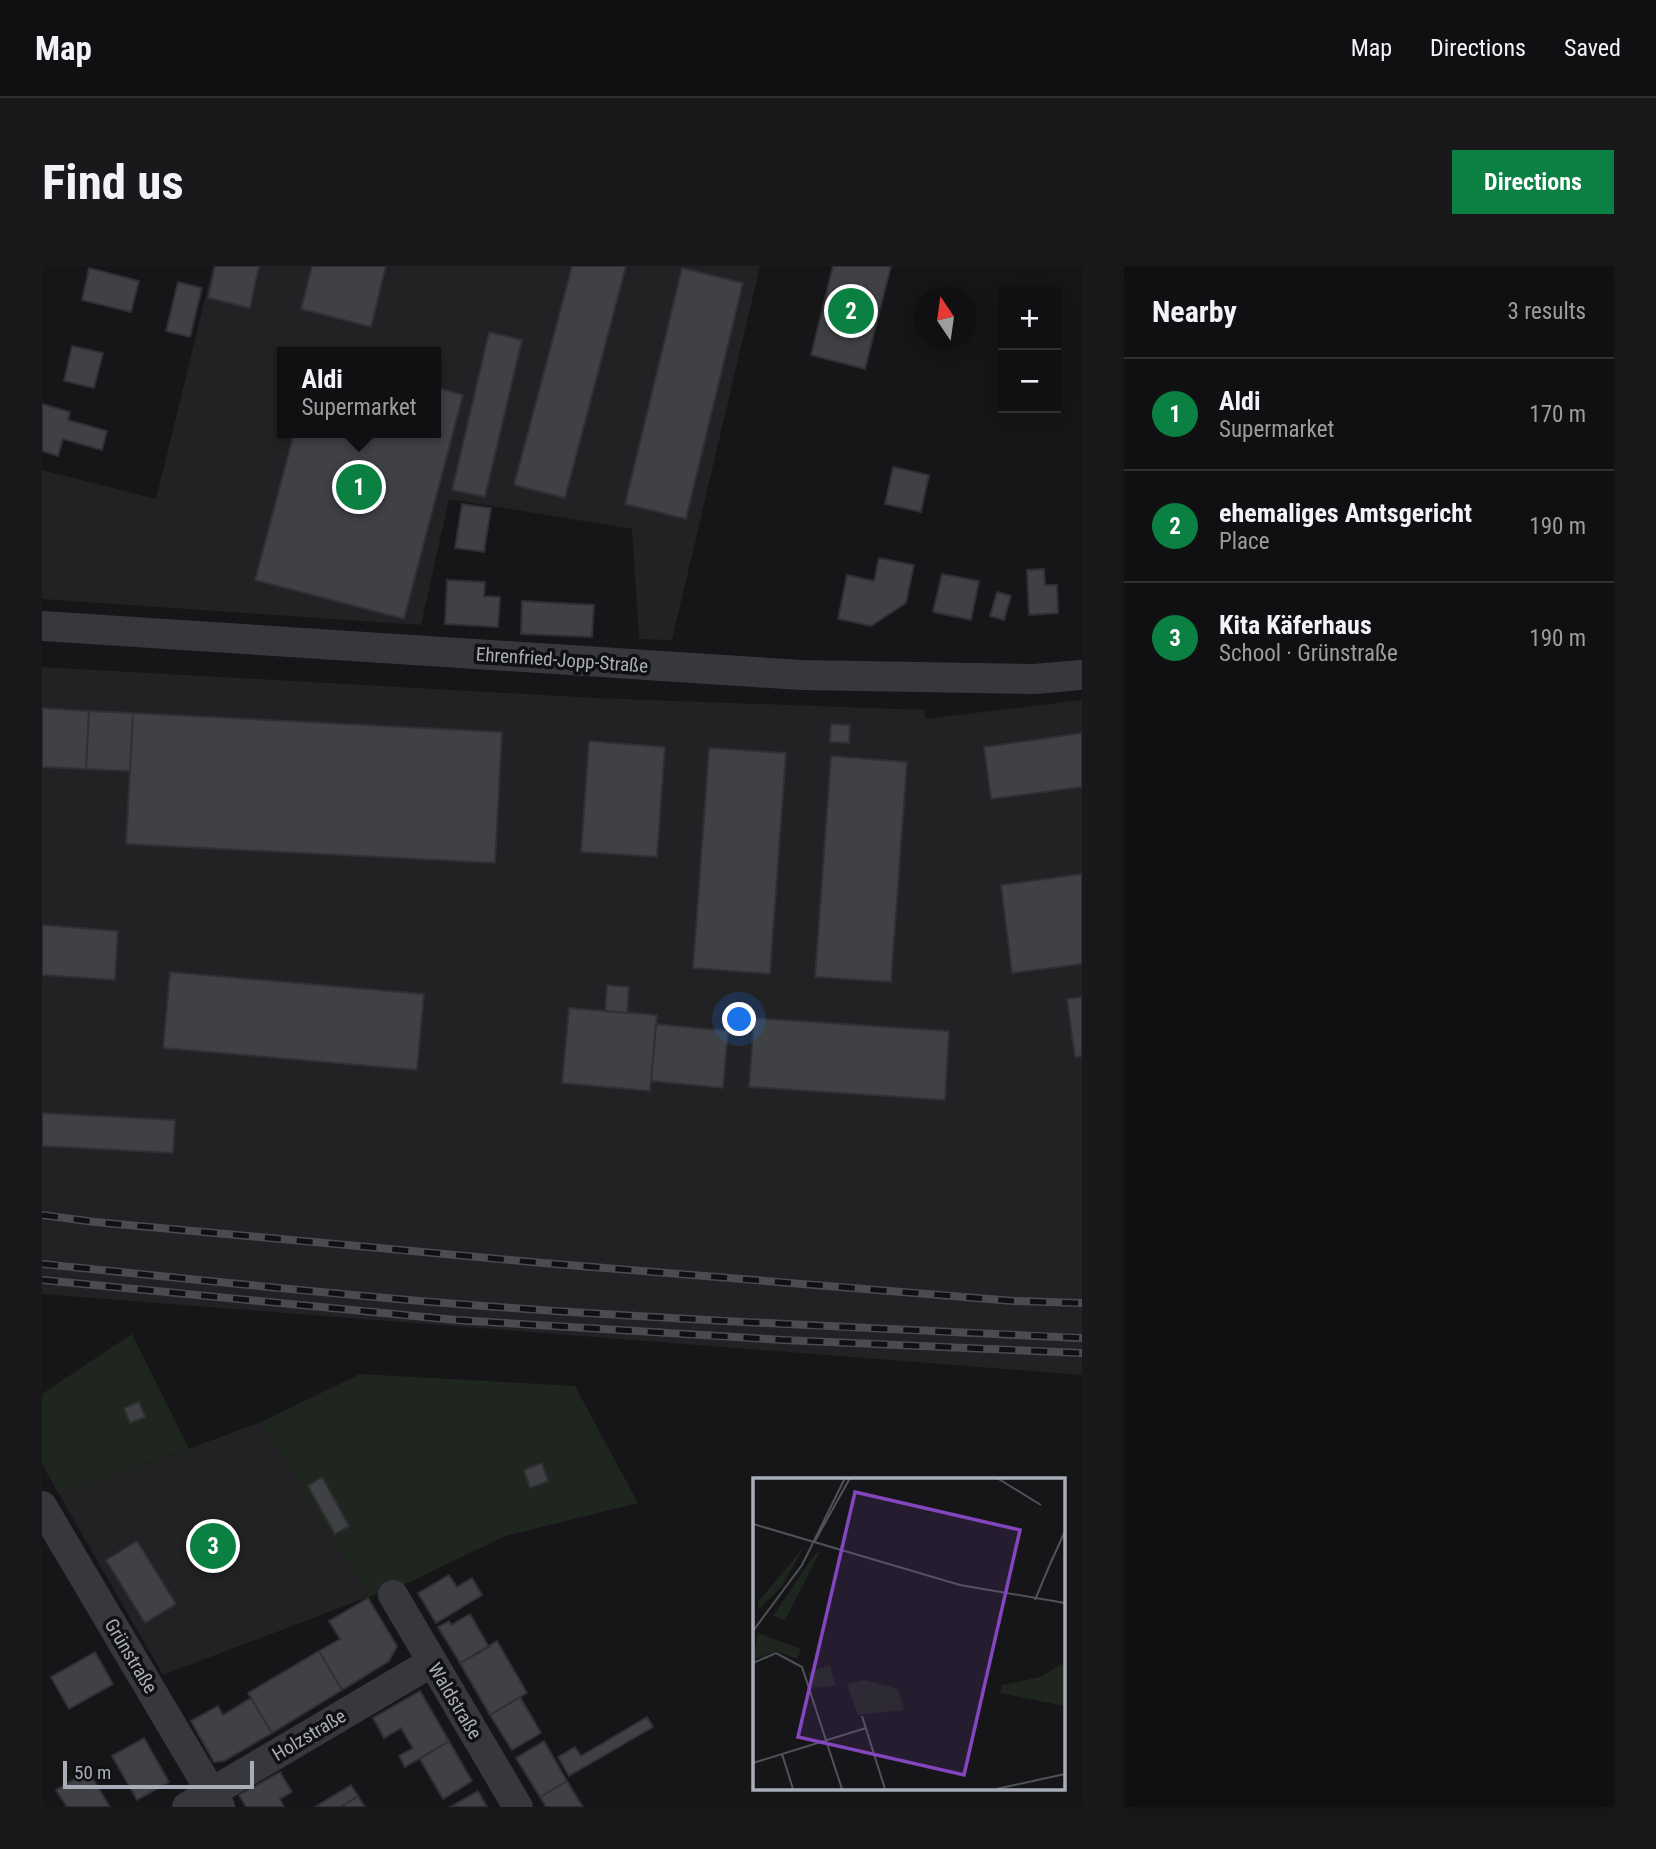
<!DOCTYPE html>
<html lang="en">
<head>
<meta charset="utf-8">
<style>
  :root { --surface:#101012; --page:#19191b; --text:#f1f3f6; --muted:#9c9d9f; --line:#303032; --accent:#0b8043 }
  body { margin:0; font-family:"Roboto Condensed",sans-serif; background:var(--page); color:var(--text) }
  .controls { position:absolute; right:21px; top:21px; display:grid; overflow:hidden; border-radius:0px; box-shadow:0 4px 18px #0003 }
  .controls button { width:63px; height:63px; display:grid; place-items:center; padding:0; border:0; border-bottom:2px solid var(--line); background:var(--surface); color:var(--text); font:35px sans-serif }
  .compass { position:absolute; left:872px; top:21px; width:63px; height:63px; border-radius:50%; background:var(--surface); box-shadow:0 4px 18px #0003; rotate:347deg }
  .scale { position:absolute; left:21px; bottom:18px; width:191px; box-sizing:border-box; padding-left:7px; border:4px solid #a8adb8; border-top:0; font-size:19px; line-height:24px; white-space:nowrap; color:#a8adb8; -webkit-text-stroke:5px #111113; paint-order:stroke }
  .you { position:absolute; left:698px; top:754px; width:24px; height:24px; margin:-18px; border:5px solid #fff; border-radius:50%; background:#1a73e8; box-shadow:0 0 0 10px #1a73e833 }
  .badge { display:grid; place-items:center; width:46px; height:46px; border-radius:50%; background:var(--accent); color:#fff; font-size:23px; font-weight:700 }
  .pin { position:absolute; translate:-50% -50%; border:4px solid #fff; box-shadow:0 2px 7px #0006 }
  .popup { position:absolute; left:235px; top:81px; width:164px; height:91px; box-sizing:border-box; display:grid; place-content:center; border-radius:0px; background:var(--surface); filter:drop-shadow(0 2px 5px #0005); font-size:23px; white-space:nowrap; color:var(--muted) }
  .popup b { font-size:26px; color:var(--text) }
  .popup::after { content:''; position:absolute; left:50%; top:100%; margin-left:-14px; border:14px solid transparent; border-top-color:var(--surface) }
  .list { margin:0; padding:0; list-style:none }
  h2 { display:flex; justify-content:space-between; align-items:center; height:91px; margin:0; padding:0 28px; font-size:30px }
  h2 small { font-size:23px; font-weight:400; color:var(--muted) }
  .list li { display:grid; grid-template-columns:46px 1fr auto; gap:21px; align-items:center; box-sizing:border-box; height:112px; padding:0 28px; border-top:2px solid var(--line) }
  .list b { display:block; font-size:26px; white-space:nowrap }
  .list p { margin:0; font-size:23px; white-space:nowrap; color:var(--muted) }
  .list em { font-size:23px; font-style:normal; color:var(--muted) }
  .map { position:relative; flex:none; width:1040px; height:1541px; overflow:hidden; border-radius:0px }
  header { display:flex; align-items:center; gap:42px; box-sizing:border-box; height:98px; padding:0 35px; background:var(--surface); border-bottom:2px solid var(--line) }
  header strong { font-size:33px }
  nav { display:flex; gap:38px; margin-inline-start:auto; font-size:24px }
  .intro { display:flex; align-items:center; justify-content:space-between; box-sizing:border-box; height:168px; padding:0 42px }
  h1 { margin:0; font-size:49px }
  .button { padding:18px 32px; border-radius:0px; background:var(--accent); color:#fff; font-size:24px; font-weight:700 }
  main { display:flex; gap:42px; padding:0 42px }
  aside { flex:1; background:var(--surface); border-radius:0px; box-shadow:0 4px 18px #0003 }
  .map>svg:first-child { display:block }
</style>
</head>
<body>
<header>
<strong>Map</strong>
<nav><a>Map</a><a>Directions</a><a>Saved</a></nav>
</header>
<div class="intro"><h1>Find us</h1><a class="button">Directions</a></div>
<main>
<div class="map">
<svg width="1040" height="1541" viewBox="0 0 1040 1541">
  <rect width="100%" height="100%" fill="#161618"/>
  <!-- built -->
  <path fill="#222225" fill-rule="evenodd" d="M171 0H718L630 374 597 373 590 263 407 233 379 359 0 333V204L114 233ZM240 86H394V167H240Z
    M0 401 554 432 883 444V453L1040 434V1109L0 1028Z
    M219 1156 326 1331 121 1409 17 1228 122 1192Z"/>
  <!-- green -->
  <path fill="#1e261f" d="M90 1068 147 1183 17 1228 0 1198V1128Z
    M318 1108 533 1120 596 1237 463 1270 368 1316 326 1331 219 1156Z"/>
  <!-- building -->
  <path fill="#404145" stroke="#303034" stroke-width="2" d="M173 0H217L208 42 166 32Z
    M270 0H344L329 61 259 43Z
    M530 0H584L523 232 472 219Z
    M791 0H849L823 103 769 89Z
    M47 2 97 15 89 46 40 34Z
    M640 2 701 17 644 253 583 238Z
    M136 16 160 22 148 71 124 65Z
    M447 66 480 74 443 231 410 224Z
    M30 80 61 87 52 122 22 115Z
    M394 121 421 129 362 353 213 314 252 167H394Z
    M0 138 28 146 26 154 65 165 60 184 21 173 16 190 0 185Z
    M851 201 887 209 879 246 843 238Z
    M420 238 449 242 442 286 413 282Z
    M837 292 872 299 864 337 829 360 796 353 805 309 832 315Z
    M1002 303 1003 319H1015L1016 347 987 349 985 304Z
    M900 308 937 315 929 354 891 346Z
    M405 314 443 316 442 330 458 331 456 361 403 358Z
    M955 326 969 330 962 354 948 350Z
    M480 335 552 339 550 371 479 368Z
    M0 442 47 445 44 503 0 501Z
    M47 445 91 447 88 505 44 503Z
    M91 447 460 466 453 597 84 578Z
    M789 458 808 459 807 477 788 476Z
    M1040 467V521L949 533 942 481Z
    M547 475 623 481 615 591 539 586Z
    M667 482 744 487 728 708 651 702Z
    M789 490 865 496 849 716 773 711Z
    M1040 608V698L970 707 959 619Z
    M0 659 76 665 73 714 0 709Z
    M128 706 382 728 375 804 121 782Z
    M565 719 587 721 585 747 563 745Z
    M1040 731V790L1033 791 1025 733Z
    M527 742 615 749 608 825 520 817Z
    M712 752 907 765 903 834 707 821Z
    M614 758 686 765 681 822 609 815Z
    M0 847 133 854 131 887 0 880Z
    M97 1136 103 1151 88 1157 82 1142Z
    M500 1197 506 1215 488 1222 482 1204Z
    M280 1211 307 1260 293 1268 266 1220Z
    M95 1275 134 1338 103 1357 64 1294Z
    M407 1309 415 1321 430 1312 440 1329 394 1357 376 1327Z
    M326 1332 355 1380 347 1395 300 1424 277 1385 298 1373 287 1355Z
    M428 1348 447 1381 418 1397 396 1361 407 1355 409 1359Z
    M455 1375 485 1427 448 1449 418 1397Z
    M277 1385 300 1424 230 1467 206 1427Z
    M53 1386 71 1418 27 1443 9 1411Z
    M378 1425 407 1475 363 1501 357 1490 371 1482 359 1462 342 1472 331 1452Z
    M478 1431 499 1467 470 1484 448 1449Z
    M209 1432 230 1467 182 1495 172 1496 149 1455 176 1440 181 1449Z
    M605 1451 611 1461 527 1510 516 1491 533 1481 539 1490Z
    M102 1472 127 1516 95 1534 70 1490Z
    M407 1475 430 1515 401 1533 378 1493Z
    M502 1475 525 1515 498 1531 474 1492Z
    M46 1505 68 1541H25L14 1524Z
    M238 1506 250 1526 238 1533 242 1541H204L197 1529Z
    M525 1515 541 1541H504L498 1531Z
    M309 1519 316 1530 302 1539 298 1541H273Z
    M436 1525 445 1541H408Z
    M316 1530 323 1541H303L302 1539Z"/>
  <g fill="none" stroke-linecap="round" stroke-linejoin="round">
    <!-- minor -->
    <path stroke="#37383d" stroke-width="30" d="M0 360 759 409 992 413 1040 409
      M0 1240 178 1541
      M351 1329 476 1541
      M145 1541 390 1396"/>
    <defs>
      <path id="rail" d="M0 949 53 956 501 997 972 1035 1040 1037
        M0 998C139 1012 277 1027 416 1038 624 1054 832 1062 1040 1072
        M0 1014 414 1054 741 1074 1040 1087"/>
    </defs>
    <!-- rail casing -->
    <use href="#rail" stroke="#4a4c52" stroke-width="8"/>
    <!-- rail -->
    <use href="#rail" stroke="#111113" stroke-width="5" stroke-dasharray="16" stroke-linecap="butt"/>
  </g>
  <g text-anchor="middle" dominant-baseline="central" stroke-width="7" stroke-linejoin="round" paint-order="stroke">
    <!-- street labels -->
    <g font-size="19" fill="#a8adb8" stroke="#111113">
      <text transform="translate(520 394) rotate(4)">Ehrenfried-Jopp-Straße</text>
      <text transform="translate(89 1390) rotate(59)">Grünstraße</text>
      <text transform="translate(413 1435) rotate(59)">Waldstraße</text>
      <text transform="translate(267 1469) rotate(-31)">Holzstraße</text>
    </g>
  </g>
  <!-- overview -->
  <g transform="translate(711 1212)">
    <rect width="312" height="312" fill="#161618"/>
    <path d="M51 69 29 108 5 132V124ZM68 72 32 142 20 138 61 77ZM5 155 48 171 44 181 23 173 0 182ZM311 185V228L247 215 249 207 287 199ZM77 187 82 207 60 210 55 195ZM112 202 145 211 151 232 105 237 94 206Z" fill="#1e261f"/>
    <path fill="none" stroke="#505258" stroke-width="2" d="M244 0 288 27M0 46 207 107 312 125M62 63 97 0M294 93 312 53M282 122 300 79M0 153 49 87 92 0M0 185 23 175 49 189 89 311M109 238 132 311M29 276 40 311M0 285 113 250M243 311 312 296"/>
    <path fill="#8446be" fill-opacity="0.15" stroke="#8446be" stroke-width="3.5" d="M102 14 267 52 211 297 45 259Z"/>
    <rect width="312" height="312" fill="none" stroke="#a8adb8" stroke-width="3.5"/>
  </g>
</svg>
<div class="controls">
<button>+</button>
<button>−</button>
</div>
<svg class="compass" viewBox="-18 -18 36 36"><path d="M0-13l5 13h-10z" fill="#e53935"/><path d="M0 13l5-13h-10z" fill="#9c9d9f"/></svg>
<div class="scale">50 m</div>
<div class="you"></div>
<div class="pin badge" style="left:317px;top:221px">1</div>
<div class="popup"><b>Aldi</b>Supermarket</div>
<div class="pin badge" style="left:809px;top:45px">2</div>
<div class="pin badge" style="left:171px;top:1280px">3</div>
</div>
<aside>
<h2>Nearby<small>3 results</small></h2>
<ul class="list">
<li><span class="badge">1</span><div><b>Aldi</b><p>Supermarket</p></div><em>170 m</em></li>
<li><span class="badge">2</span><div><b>ehemaliges Amtsgericht</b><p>Place</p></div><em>190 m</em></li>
<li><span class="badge">3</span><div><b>Kita Käferhaus</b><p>School · Grünstraße</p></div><em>190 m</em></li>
</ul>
</aside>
</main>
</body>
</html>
